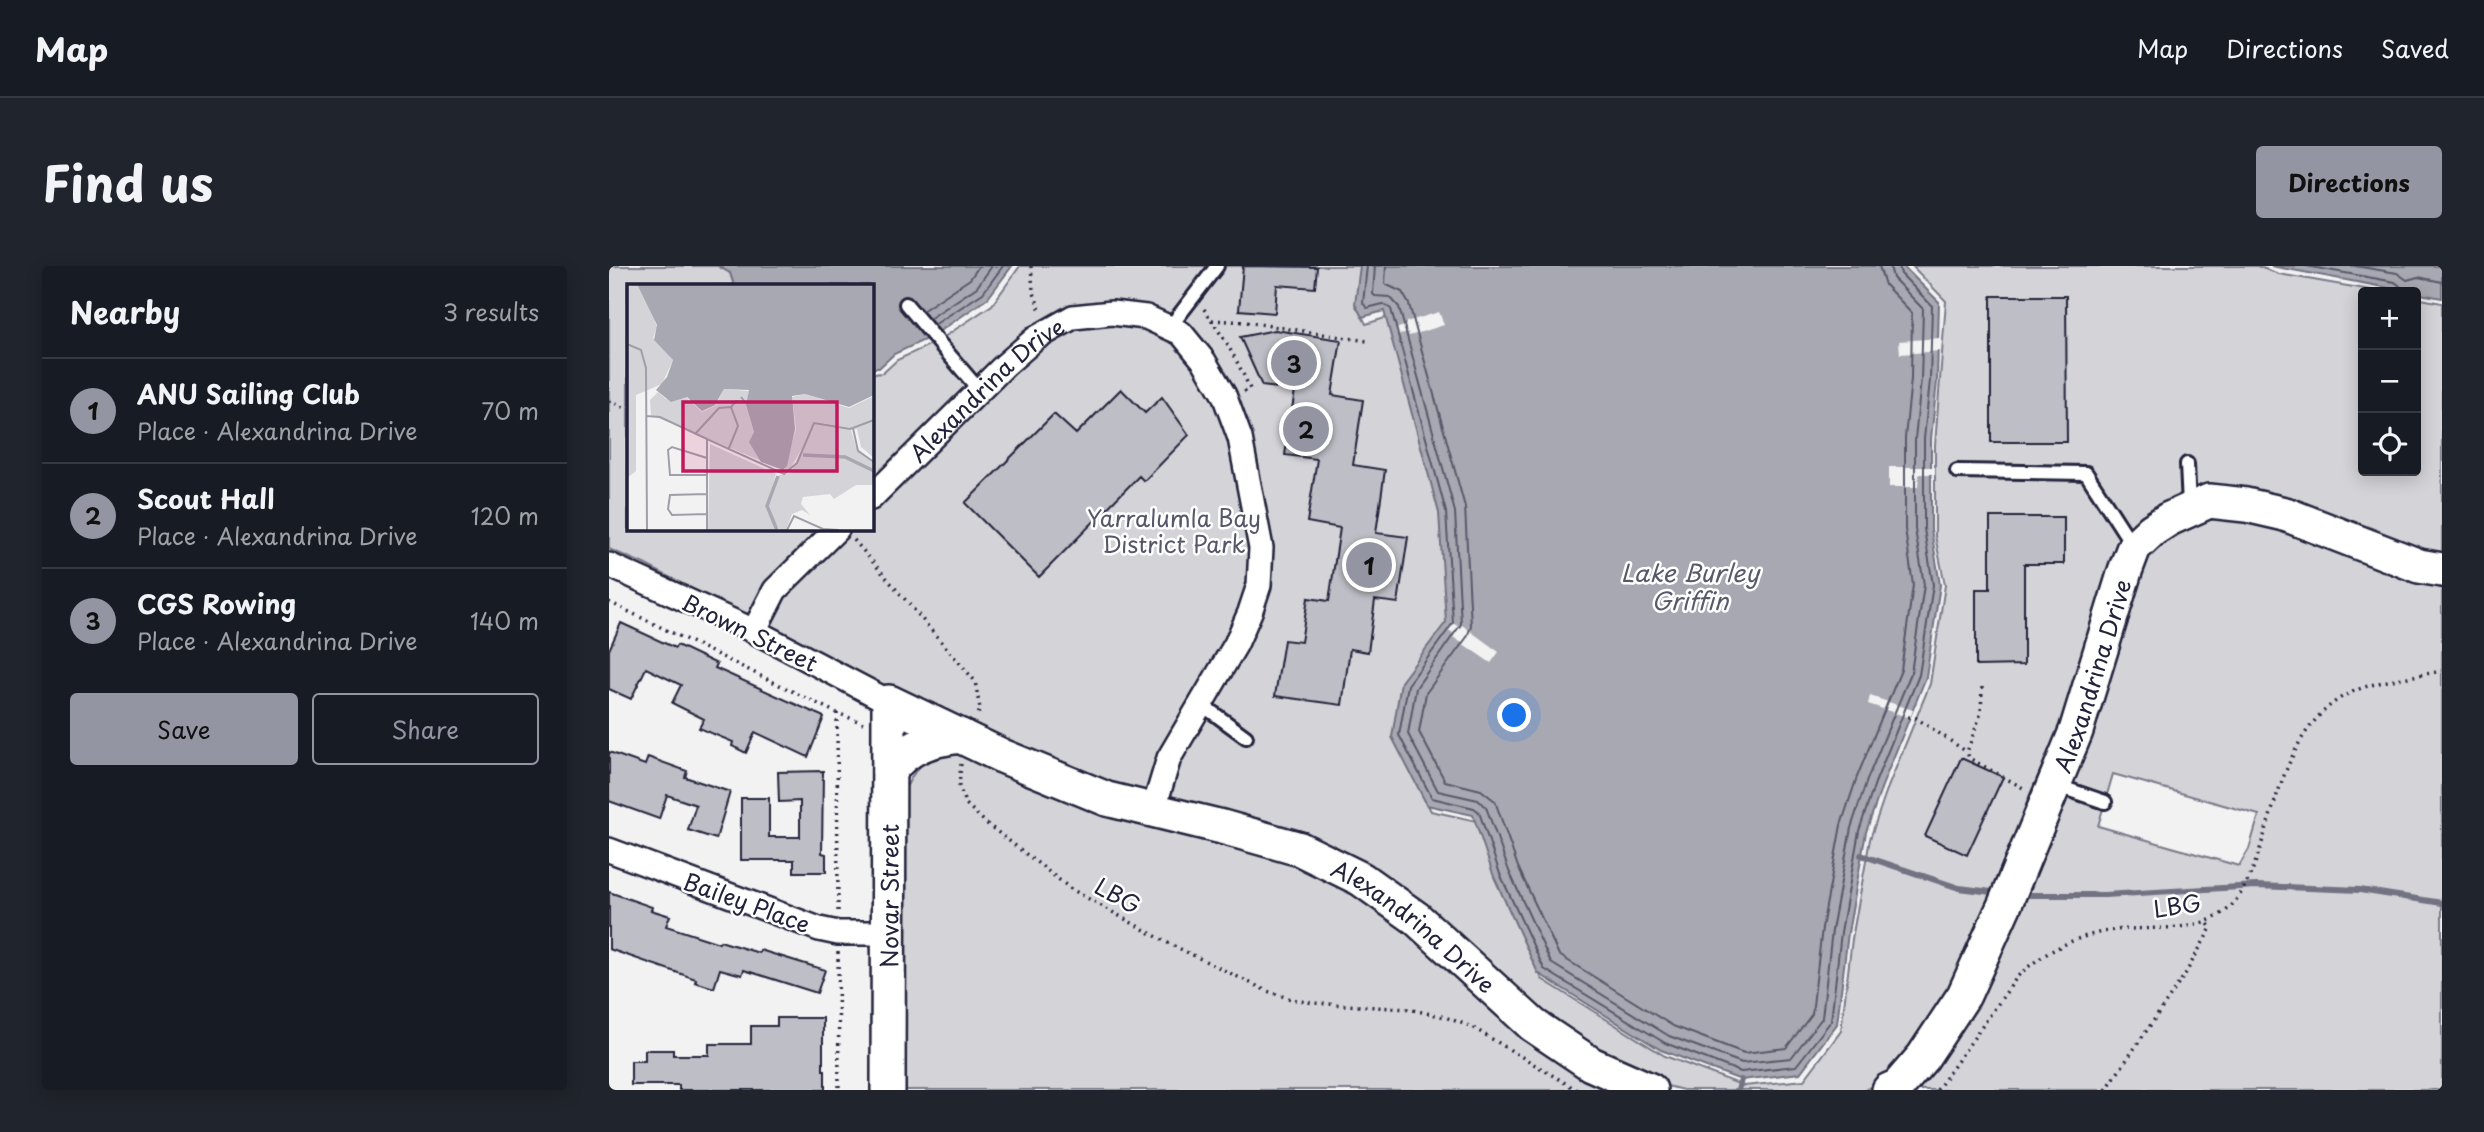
<!DOCTYPE html>
<html lang="en">
<head>
<meta charset="utf-8">
<style>
  :root { --surface:#171b24; --page:#20242c; --text:#f1f3f6; --muted:#9ea1a6; --line:#363941; --accent:#9495a2 }
  body { margin:0; font-family:"Playpen Sans",sans-serif; background:var(--page); color:var(--text) }
  .controls { position:absolute; right:21px; top:21px; display:grid; overflow:hidden; border-radius:7px; box-shadow:0 4px 18px #0003 }
  .controls button { width:63px; height:63px; display:grid; place-items:center; padding:0; border:0; border-bottom:2px solid var(--line); background:var(--surface); color:var(--text); font:35px sans-serif }
  .you { position:absolute; left:906px; top:450px; width:24px; height:24px; margin:-18px; border:5px solid #fff; border-radius:50%; background:#1a73e8; box-shadow:0 0 0 10px #1a73e833 }
  .badge { display:grid; place-items:center; width:46px; height:46px; border-radius:50%; background:var(--accent); color:#111; font-size:23px; font-weight:700 }
  .pin { position:absolute; translate:-50% -50%; border:4px solid #fff; box-shadow:0 2px 7px #0006 }
  .list { margin:0; padding:0; list-style:none }
  h2 { display:flex; justify-content:space-between; align-items:center; height:91px; margin:0; padding:0 28px; font-size:30px }
  h2 small { font-size:23px; font-weight:400; color:var(--muted) }
  .list li { display:grid; grid-template-columns:46px 1fr auto; gap:21px; align-items:center; box-sizing:border-box; height:105px; padding:0 28px; border-top:2px solid var(--line) }
  .list b { display:block; font-size:26px; white-space:nowrap }
  .list p { margin:0; font-size:23px; white-space:nowrap; color:var(--muted) }
  .list em { font-size:23px; font-style:normal; color:var(--muted) }
  .actions { display:flex; gap:14px; padding:21px 28px }
  .actions a { flex:1; padding:16px 0; border:2px solid var(--accent); border-radius:7px; text-align:center; font-size:24px; color:var(--accent) }
  .actions .main { background:var(--accent); color:#111 }
  .icon { flex:none; width:38px; height:38px; fill:none; stroke:currentColor; stroke-width:2; stroke-linecap:round; stroke-linejoin:round }
  .map { position:relative; flex:none; width:1833px; height:824px; overflow:hidden; border-radius:7px }
  header { display:flex; align-items:center; gap:42px; box-sizing:border-box; height:98px; padding:0 35px; background:var(--surface); border-bottom:2px solid var(--line) }
  header strong { font-size:33px }
  nav { display:flex; gap:38px; margin-inline-start:auto; font-size:24px }
  .intro { display:flex; align-items:center; justify-content:space-between; box-sizing:border-box; height:168px; padding:0 42px }
  h1 { margin:0; font-size:49px }
  .button { padding:18px 32px; border-radius:7px; background:var(--accent); color:#111; font-size:24px; font-weight:700 }
  main { display:flex; gap:42px; padding:0 42px }
  aside { flex:1; background:var(--surface); border-radius:7px; box-shadow:0 4px 18px #0003 }
  .map>svg:first-child { display:block }
</style>
</head>
<body>
<header>
<strong>Map</strong>
<nav><a>Map</a><a>Directions</a><a>Saved</a></nav>
</header>
<div class="intro"><h1>Find us</h1><a class="button">Directions</a></div>
<main>
<aside>
<h2>Nearby<small>3 results</small></h2>
<ul class="list">
<li><span class="badge">1</span><div><b>ANU Sailing Club</b><p>Place · Alexandrina Drive</p></div><em>70 m</em></li>
<li><span class="badge">2</span><div><b>Scout Hall</b><p>Place · Alexandrina Drive</p></div><em>120 m</em></li>
<li><span class="badge">3</span><div><b>CGS Rowing</b><p>Place · Alexandrina Drive</p></div><em>140 m</em></li>
</ul>
<div class="actions"><a class="main">Save</a><a>Share</a></div>
</aside>
<div class="map">
<svg width="1833" height="824" viewBox="0 0 1833 824">
  <rect width="100%" height="100%" fill="#f2f2f3"/>
  <filter id="ink" filterUnits="userSpaceOnUse"><feTurbulence type="fractalNoise" baseFrequency=".0143" numOctaves="2"/><feDisplacementMap in="SourceGraphic" scale="14" xChannelSelector="R" yChannelSelector="G"/><feConvolveMatrix kernelMatrix="1 2 1 2 8 2 1 2 1" color-interpolation-filters="sRGB"/></filter>
  <g filter="url(#ink)">
    <!-- green -->
    <path fill="#d3d3d8" stroke="#7a7a8a" stroke-width="2" fill-rule="evenodd" d="M0 0H109L121 7 125 19H19V262H262L263 108 274 107 288 94 329 75 383 39 411 0H756L750 44 757 58 779 51 836 251 843 356 787 477 822 545 868 555 889 617 933 713 1056 790 1135 820 1195 814 1232 765 1243 673 1261 573 1277 526 1321 418 1336 319 1326 270V179L1337 35 1303 0H1648L1670 8 1773 26H1754V205H1807V32L1833 37V295L1642 231 1538 264 1421 528 1390 616 1345 721 1310 778 1279 809 1256 824H1074L1054 819 930 750 813 643 508 526 286 428 35 298 0 283Z
      M1620 247 1833 316V824H1297L1534 291 1568 260ZM1504 508 1650 549 1640 583 1630 600 1489 560Z
      M349 484 699 600 761 631 1006 824H293L292 533C308 496 312 496 349 484Z"/>
    <!-- water -->
    <path fill="#a8a8b2" stroke="#727282" stroke-width="2" d="M109 0H403L379 32 324 70 285 88 270 102H263L262 19H125L121 7Z
      M751 0H1294L1330 36 1328 115 1322 173V263L1331 319 1317 411 1273 520 1257 566 1239 667 1228 758 1191 807 1132 814 1052 784 929 707 885 611 864 549 818 539 783 471 792 416 837 356 830 247 775 45 753 51 746 38Z
      M1662 0H1833V32Z"/>
    <!-- pier -->
    <path fill="#f2f2f3" d="M830 46 835 59 800 70 799 66 788 69 787 63 797 59V56Z
      M1332 72V85L1291 88 1290 75Z
      M1280 201H1326V208H1310L1309 221H1280Z
      M844 357 851 362 853 359 890 386 882 397 844 371 846 368 839 364Z
      M1261 430 1304 444 1301 452 1259 438Z"/>
    <g fill="none" stroke-linecap="round" stroke-linejoin="round">
      <!-- shore -->
      <path stroke="#58586b" stroke-width="2" d="M758 0 754 37 758 42 774 38 782 43 837 246 844 357 799 419 790 469 823 532 865 542 870 546 891 608 935 703 1056 777 1132 806 1187 800 1222 755 1232 666 1250 565 1266 517 1310 409 1324 319 1315 263V173L1321 114 1323 40 1292 8 1290 0
        M766 0 764 28 766 30 781 31 790 41 846 246 852 358 807 422 799 468 829 525 869 534 877 541 900 605 942 697 1060 770 1133 797 1182 792 1213 752 1223 664 1242 562 1258 514 1302 407 1315 319 1306 263V173L1312 114 1314 43 1284 12 1281 0
        M777 0 776 18 793 26 800 38 856 241 862 360 858 371 817 427 810 466 836 515 872 524 886 535 909 601 950 689 1064 760 1135 787 1177 782 1203 748 1213 662 1232 559 1248 511 1292 404 1304 319 1296 263V172L1302 113 1303 47 1276 19 1270 0
        M1697 0 1786 16 1791 20 1792 26
        M1746 0 1788 7 1798 14 1809 11 1833 16
        M313 45 361 13 370 0
        M320 53 368 21 383 0
        M325 59 374 27 394 0"/>
      <!-- stream -->
      <path stroke="#727282" stroke-width="6" d="M1252 589 1350 622 1391 627
        M1409 629H1496L1647 620 1751 624 1833 637
        M1129 824 1132 814"/>
    </g>
    <!-- building -->
    <path fill="#bebec6" stroke="#22223b" stroke-width="2" d="M634 0 708 1 706 22 668 19 666 47 630 44Z
      M1382 30H1457L1458 176H1382Z
      M666 64 732 74 723 129 754 134 744 199 776 204 767 267 799 271 789 337 766 334 759 386 741 383 733 439 666 430 675 374 692 376 699 332 720 335 731 262 698 256 708 193 676 189 686 124 653 120 631 71Z
      M512 123 536 147 553 131 580 169 535 215 530 210 430 311 356 237 445 148 467 168Z
      M1381 251H1455V298H1415V399L1367 400V323H1381Z
      M12 357 66 382 68 379 108 398 106 402 215 451 199 491 146 466 137 487 123 480 124 476 90 462 95 453 63 437 72 419 37 402 22 433 0 423V384Z
      M0 486 36 499 39 491 78 505 76 511 121 526 107 573 79 564 87 539 58 529 50 553 0 535Z
      M1352 492 1394 511 1358 589 1316 570Z
      M214 505 213 587 217 588V606H185V594H132V532H160V571H191V535L170 536 169 506Z
      M0 626 43 641 42 644 61 650 57 660 110 677 111 675 150 687 151 684 216 704 208 727 135 704 133 709 111 703 105 722 86 716 87 713 0 683Z
      M168 752H214V804H216V824H70V819H22V795H36V784H64V789H100V778H142V760H168Z"/>
    <g fill="none" stroke-linecap="round" stroke-linejoin="round">
      <defs>
        <path id="lane" d="M297 38 371 125
          M561 61 608 0
          M1578 198 1580 240
          M1348 205 1477 207 1524 280
          M592 438 637 471
          M1446 519 1496 536"/>
        <g id="street">
          <path id="s1" d="M262 232 396 99 427 72 464 51 503 47 537 51 572 67 595 95 615 129 631 172 652 282 650 319 641 346 627 378 560 492 544 545"/>
          <path d="M0 299 145 365 280 436"/>
          <path d="M145 365 166 324 229 262"/>
          <path d="M0 584 210 663 229 667H279"/>
        </g>
        <g id="secondary">
          <path d="M280 505C300 479 321 474 352 470"/>
          <path id="s2" d="M279 824 280 436 393 490 498 533 613 561 691 583 752 613 807 652 924 759 982 798 1041 824"/>
          <path id="s3" d="M1280 824 1289 820 1314 791 1355 729 1396 638 1467 465 1516 305 1525 281 1543 264 1560 253 1600 235 1637 239 1676 248 1810 300 1833 304"/>
        </g>
      </defs>
      <!-- lane casing -->
      <use href="#lane" stroke="#22223b" stroke-width="18"/>
      <!-- street casing -->
      <use href="#street" stroke="#22223b" stroke-width="28"/>
      <!-- secondary casing -->
      <use href="#secondary" stroke="#22223b" stroke-width="38"/>
      <!-- path -->
      <path stroke="#22223b" stroke-width="3.5" stroke-dasharray="2 5" stroke-linecap="butt" d="M422 0 424 24 432 47
        M595 43 602 54 637 56 758 75
        M602 54C618 76 630 98 641 123L635 126
        M0 135 19 143
        M245 274 366 415 371 443 368 452
        M0 336 228 447 254 457
        M1373 421 1372 447 1358 486 1360 492 1416 523
        M228 447 229 647
        M1299 451 1307 452 1358 486
        M352 498 350 520 356 537 377 557 462 623 559 677 658 725 682 733 704 737 799 743 836 751 863 761 968 824
        M229 686 230 824
        M1328 824 1408 711C1435 685 1470 668 1507 664 1543 660 1592 668 1620 642 1638 625 1648 593 1655 570 1671 520 1686 458 1735 430 1761 415 1803 411 1833 405
        M1497 824 1575 710 1602 662 1597 655"/>
      <!-- lane -->
      <use href="#lane" stroke="#fff" stroke-width="12"/>
      <!-- street -->
      <use href="#street" stroke="#fff" stroke-width="23"/>
      <!-- secondary -->
      <use href="#secondary" stroke="#fff" stroke-width="33"/>
    </g>
  </g>
  <g text-anchor="middle" dominant-baseline="central" stroke-width="5" stroke-linejoin="round" paint-order="stroke">
    <!-- street labels -->
    <g font-size="23" fill="#22223b" stroke="#fff">
      <text stroke="none"><textPath href="#s1" startOffset="159">Alexandrina Drive</textPath></text>
      <text transform="translate(141 366) rotate(26)">Brown Street</text>
      <text stroke="none"><textPath href="#s3" startOffset="467">Alexandrina Drive</textPath></text>
      <text transform="translate(509 629) rotate(29)">LBG</text>
      <text stroke="none"><textPath href="#s2" startOffset="194">Novar Street</textPath></text>
      <text transform="translate(138 636) rotate(20)">Bailey Place</text>
      <text transform="translate(1568 639) rotate(-9)">LBG</text>
      <text stroke="none"><textPath href="#s2" startOffset="964">Alexandrina Drive</textPath></text>
    </g>
    <!-- park labels -->
    <g font-size="23" fill="#57576a" stroke="#fff">
      <text x="565" y="251">Yarralumla Bay<tspan x="565" dy="26">District Park</tspan></text>
    </g>
    <!-- water labels -->
    <g font-size="24" font-style="italic" fill="#58586b" stroke="#fff">
      <text x="1081" y="306">Lake Burley<tspan x="1081" dy="28">Griffin</tspan></text>
    </g>
  </g>
  <!-- overview -->
  <g transform="translate(18 18)">
    <rect width="247" height="247" fill="#f2f2f3"/>
    <path d="M0 0H10L20 15 30 43 26 54 46 76 35 100 9 111V187L0 194ZM97 105 122 107 119 122 127 148 123 158 157 187 169 145 165 113 178 110 222 124 247 112V174L234 163 230 145 224 146 229 163 247 178V201H229L207 215 203 210 176 213 174 220 183 231 175 226 165 230 159 246H153L142 229V217L152 191 164 189 176 163 161 188 24 131 23 116 31 108 39 115 59 113 75 128 89 121ZM83 160 149 190 139 224 149 246H81Z" fill="#d3d3d8"/>
    <path d="M10 0H247V111L222 123 178 110 165 112 168 145 160 182 156 186 134 178 122 158 127 148 119 121 122 106 97 105 88 121 75 127 60 113 44 118 29 106 40 93 46 76 27 56 30 41Z" fill="#a8a8b2"/>
    <path fill="none" stroke="#a8a8b2" stroke-width="3.5" d="M176 171 218 173 247 187M150 246 140 222 151 192"/>
    <path fill="none" stroke="#9f9fa9" stroke-width="2" d="M0 60 14 66 19 84 20 246M104 123 109 117 118 118 114 113M19 132 33 133 80 155M226 144 231 167 247 178M69 149 92 124 104 123 111 142 102 164M80 191H43L41 166 45 163 80 174M80 230 45 231 41 225 43 211 80 210M80 246V155L157 190 170 179 187 139 223 145 247 136M160 246 167 232 196 245 212 246"/>
    <path fill="#c2185b" fill-opacity="0.15" stroke="#c2185b" stroke-width="3.5" d="M56 118H210V187H56Z"/>
    <rect width="247" height="247" fill="none" stroke="#22223b" stroke-width="3.5"/>
  </g>
</svg>
<div class="controls">
<button>+</button>
<button>−</button>
<button><svg class="icon" aria-label="locate" viewBox="0 0 24 24"><circle cx="12" cy="12" r="6"/><path d="M12 2v4M12 18v4M2 12h4M18 12h4"/></svg></button>
</div>
<div class="you"></div>
<div class="pin badge" style="left:760px;top:299px">1</div>
<div class="pin badge" style="left:697px;top:163px">2</div>
<div class="pin badge" style="left:685px;top:97px">3</div>
</div>
</main>
</body>
</html>
